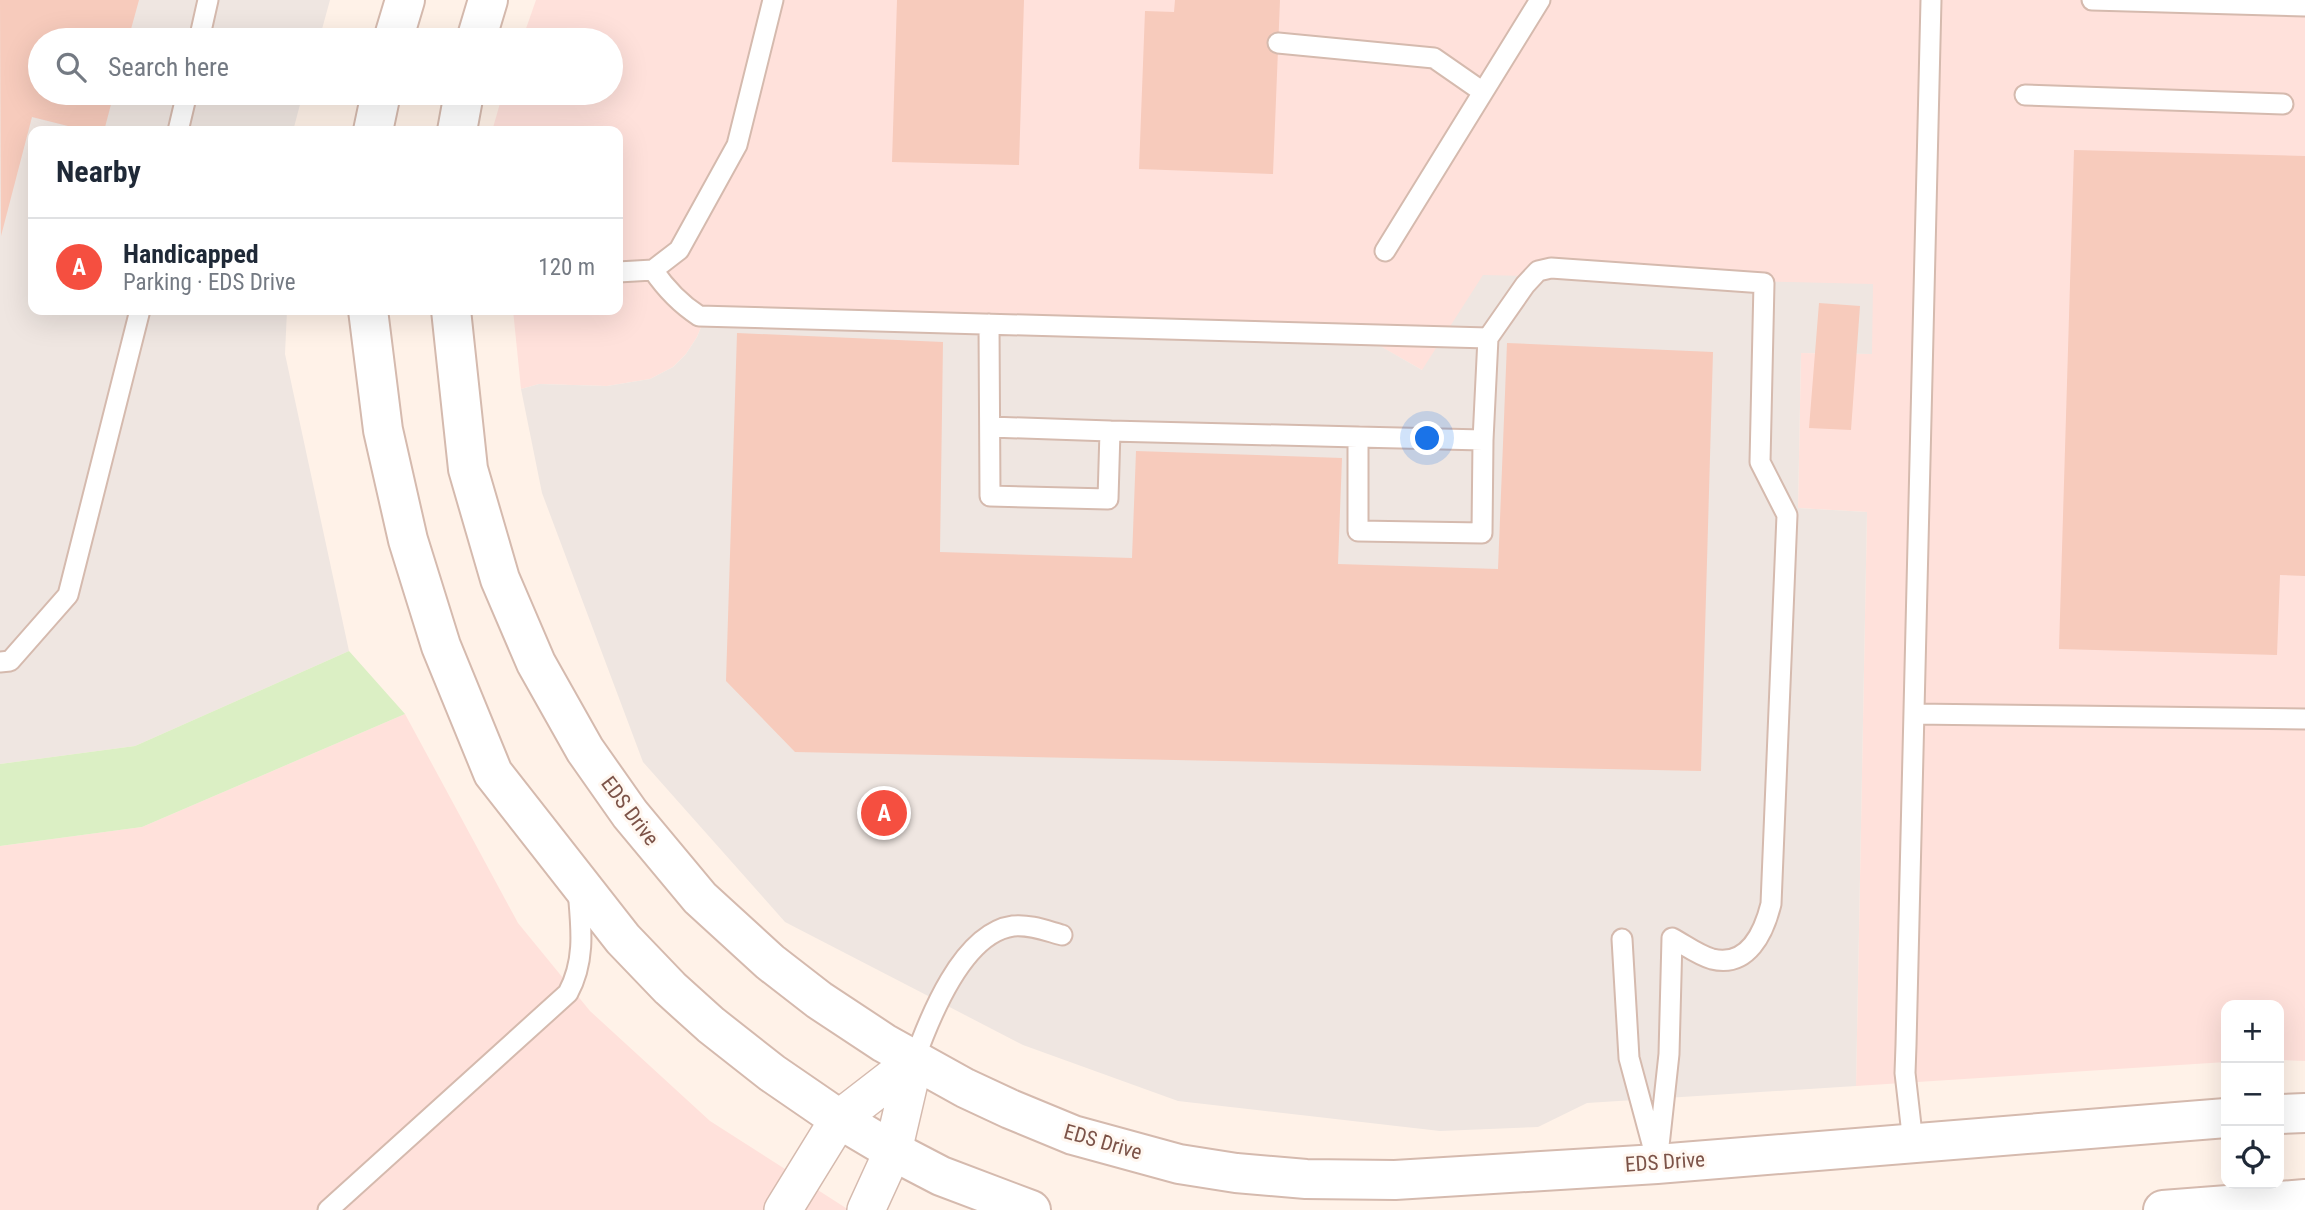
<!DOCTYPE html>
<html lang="en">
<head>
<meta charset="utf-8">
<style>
  :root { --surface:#fff; --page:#f2f2f3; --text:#1f2937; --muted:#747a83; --line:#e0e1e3; --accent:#f54f40 }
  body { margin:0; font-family:"Roboto Condensed",sans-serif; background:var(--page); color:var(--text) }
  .controls { position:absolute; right:21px; bottom:21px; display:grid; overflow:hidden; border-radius:14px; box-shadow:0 7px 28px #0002 }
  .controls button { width:63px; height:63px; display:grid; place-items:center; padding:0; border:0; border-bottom:2px solid var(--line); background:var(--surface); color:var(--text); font:35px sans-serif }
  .you { position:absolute; left:1428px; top:439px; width:24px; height:24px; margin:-18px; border:5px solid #fff; border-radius:50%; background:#1a73e8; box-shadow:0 0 0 10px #1a73e833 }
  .badge { display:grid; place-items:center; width:46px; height:46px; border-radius:50%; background:var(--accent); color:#fff; font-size:23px; font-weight:700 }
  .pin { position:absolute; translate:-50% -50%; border:4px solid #fff; box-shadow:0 2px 7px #0006 }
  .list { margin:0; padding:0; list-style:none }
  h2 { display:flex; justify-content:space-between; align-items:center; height:91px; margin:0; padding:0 28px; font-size:30px }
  h2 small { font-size:23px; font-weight:400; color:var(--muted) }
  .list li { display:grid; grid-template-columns:46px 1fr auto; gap:21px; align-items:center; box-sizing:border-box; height:98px; padding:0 28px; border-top:2px solid var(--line) }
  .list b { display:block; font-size:26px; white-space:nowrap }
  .list p { margin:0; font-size:23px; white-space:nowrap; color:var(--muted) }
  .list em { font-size:23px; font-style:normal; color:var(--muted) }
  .icon { flex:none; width:38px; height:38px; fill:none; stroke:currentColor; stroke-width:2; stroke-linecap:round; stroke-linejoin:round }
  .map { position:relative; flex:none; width:2305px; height:1210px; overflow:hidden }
  .search { position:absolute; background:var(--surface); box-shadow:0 7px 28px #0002; left:28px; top:28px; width:595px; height:77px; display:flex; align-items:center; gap:18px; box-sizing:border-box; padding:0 24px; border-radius:38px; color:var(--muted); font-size:26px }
  .panel { position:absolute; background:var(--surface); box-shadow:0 7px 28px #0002; left:28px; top:126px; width:595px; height:189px; border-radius:14px }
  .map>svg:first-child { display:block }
</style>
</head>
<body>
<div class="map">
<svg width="2305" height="1210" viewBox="0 0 2305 1210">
  <rect width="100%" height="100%" fill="#fff2e8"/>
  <!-- commercial -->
  <path fill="#ffe1db" d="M536 0H2305V1061L2279 1060V1005H2226V1062L1856 1086 1867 512 1798 508 1801 353 1871 354 1872 284 1422 370 1353 331 704 320 697 337 686 354 673 367 650 379 607 386 539 384 521 389 513 310H618V131H492L503 93H611V40H522Z
    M405 714 518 923 590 1011 710 1121 849 1210H0V846L142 827Z"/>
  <!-- industrial -->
  <path fill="#efe6e1" d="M0 0H330L319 40H40V93H303L293 131H33V310H287L285 354 349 651 135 746 0 764Z
    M1483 275 1873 284 1872 354 1801 353 1798 508 1867 512 1856 1086 1587 1103 1538 1127 1440 1131 1178 1101 1023 1045 785 922 643 762 542 493 521 389 539 384 607 386 650 379 673 367 686 354 697 337 704 320 1354 331 1422 370Z"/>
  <!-- green -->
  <path fill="#dbefc4" d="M349 651 405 714 142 827 0 846V764L135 746Z"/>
  <!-- building -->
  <path fill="#f7cbbc" d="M0 0H139L128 40H40V93H114L104 131H88L32 117 1 236Z
    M897 0H1024L1019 165 892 162Z
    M1175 0H1280L1273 174 1139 169 1145 11 1174 12Z
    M2074 150 2305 156V576L2280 575 2277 655 2059 649Z
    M1819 303 1860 306 1851 430 1809 428Z
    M737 333 943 342 940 552 1132 558 1136 451 1342 458 1338 564 1498 569 1507 343 1713 352 1701 771 795 752 726 681Z"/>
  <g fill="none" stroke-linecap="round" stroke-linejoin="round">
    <defs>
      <path id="service" d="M2092 0 2305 6
        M199 40 208 0
        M1278 43 1434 58 1483 92
        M2025 95 2283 104
        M178 131 187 93
        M1385 251 1540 0
        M653 270C666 289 679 303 699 316L1488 338
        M618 272 653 270 679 250 737 145 773 0
        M989 324 990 496 1108 499 1110 431 990 427
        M1110 431 1358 437
        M1483 440 1358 437V531L1482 533 1483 440 1488 338 1525 285 1538 271 1551 268 1764 283 1760 462 1787 515 1771 904C1764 932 1748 968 1712 959 1698 955 1685 945 1672 938L1669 1054 1657 1164
        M0 662 10 661 68 595 140 310
        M1914 714 2305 719
        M1622 939 1629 1058 1654 1151
        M914 1061C929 1019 962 933 1013 926 1029 924 1047 931 1062 935
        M1913 1143 1905 1073 1906 1045 1931 0
        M328 1210 568 993C586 960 581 926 578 890"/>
      <path id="minor" d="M783 1210 839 1119 914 1061
        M866 1210 893 1151 914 1061"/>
      <path id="tertiary" d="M393 40 405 0
        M476 40 488 0
        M373 131 381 93
        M457 131 464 93
        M368 310 383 430 408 540 441 646 493 773 623 939 670 988 711 1025 772 1073 839 1119 893 1151 941 1176 1031 1210
        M451 310 468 469 500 579 536 663 585 750 630 814 700 898 770 962 819 1000 884 1043 965 1088 1010 1109 1073 1135 1179 1164 1236 1173 1306 1179 1395 1180 1657 1164 2226 1118
        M2279 1114 2305 1113
        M2163 1210 2305 1199"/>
    </defs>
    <!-- service casing -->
    <use href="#service" stroke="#d5baae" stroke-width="23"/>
    <!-- minor casing -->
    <use href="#minor" stroke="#d5baae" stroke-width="40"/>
    <!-- tertiary casing -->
    <use href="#tertiary" stroke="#d5baae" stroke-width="42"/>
    <!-- service -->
    <use href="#service" stroke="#fff" stroke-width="19"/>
    <!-- minor -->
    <use href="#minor" stroke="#fff" stroke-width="37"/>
    <!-- tertiary -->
    <use href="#tertiary" stroke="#fff" stroke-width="38"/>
  </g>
  <g text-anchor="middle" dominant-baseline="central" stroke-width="6" stroke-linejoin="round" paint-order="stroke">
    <!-- street labels -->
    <g font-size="21" fill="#7c5348" stroke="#fff7f0">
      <text transform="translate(630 811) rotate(53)">EDS Drive</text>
      <text transform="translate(1103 1142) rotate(16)">EDS Drive</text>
      <text transform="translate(1665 1162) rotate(-4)">EDS Drive</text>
    </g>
  </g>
</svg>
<div class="controls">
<button>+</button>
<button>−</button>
<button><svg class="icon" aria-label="locate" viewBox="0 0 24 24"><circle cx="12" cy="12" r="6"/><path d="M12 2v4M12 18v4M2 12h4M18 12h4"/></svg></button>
</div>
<div class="you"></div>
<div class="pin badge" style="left:884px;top:813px">A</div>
<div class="search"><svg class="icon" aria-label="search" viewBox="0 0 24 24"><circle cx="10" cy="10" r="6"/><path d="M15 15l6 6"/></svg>Search here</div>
<section class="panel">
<h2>Nearby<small></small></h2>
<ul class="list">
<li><span class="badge">A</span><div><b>Handicapped</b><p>Parking · EDS Drive</p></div><em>120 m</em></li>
</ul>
</section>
</div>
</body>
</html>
